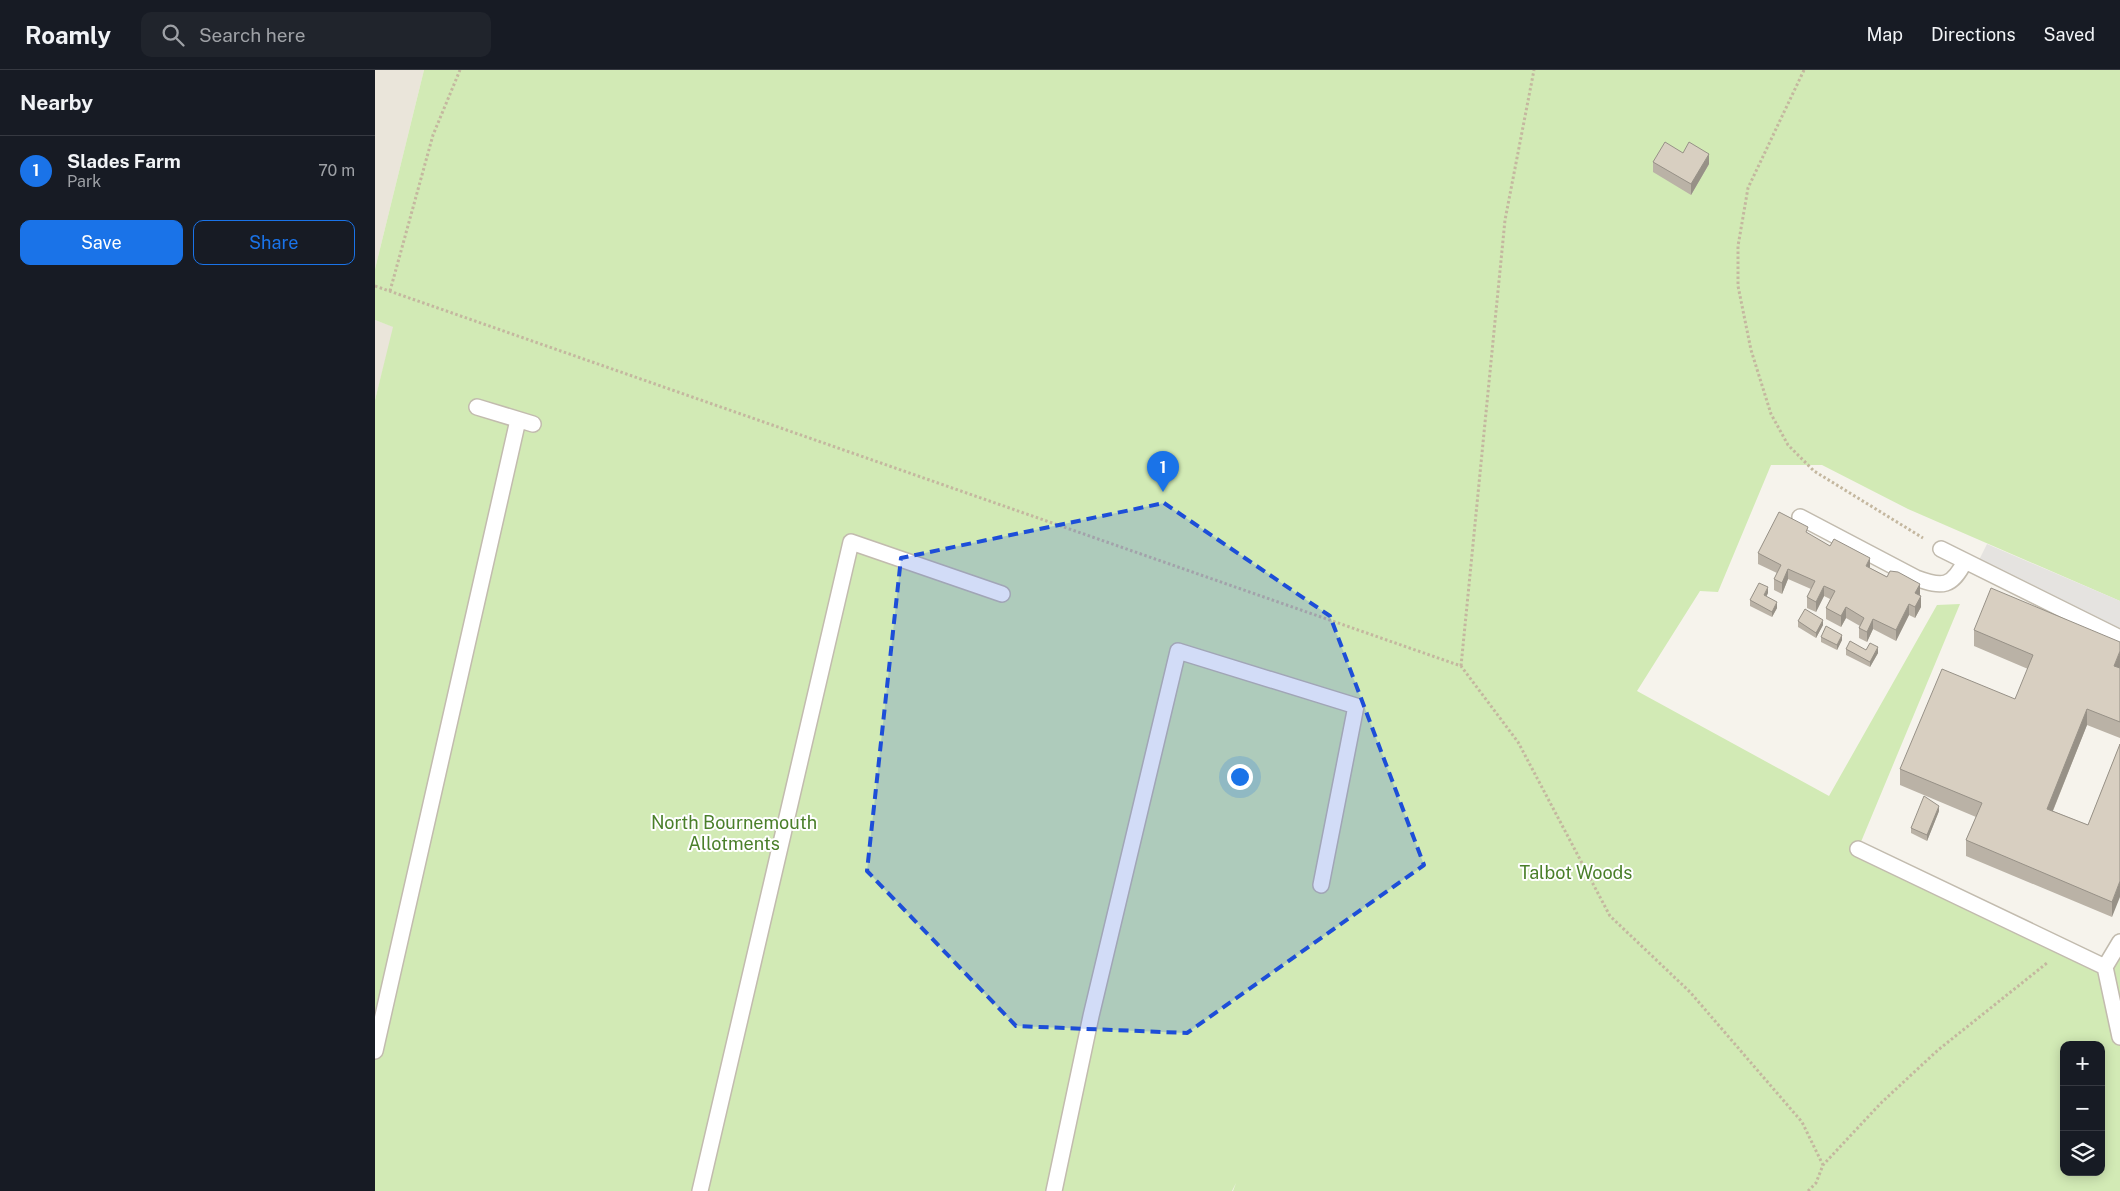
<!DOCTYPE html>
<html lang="en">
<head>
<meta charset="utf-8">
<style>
  :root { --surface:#171b24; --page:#20242c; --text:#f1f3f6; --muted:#9ea1a6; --line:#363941; --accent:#1a73e8 }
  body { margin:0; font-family:"Public Sans",sans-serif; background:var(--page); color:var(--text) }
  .controls { position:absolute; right:15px; bottom:15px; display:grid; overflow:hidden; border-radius:10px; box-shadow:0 2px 12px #0003 }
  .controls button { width:45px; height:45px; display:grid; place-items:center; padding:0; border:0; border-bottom:1px solid var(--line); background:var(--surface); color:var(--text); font:25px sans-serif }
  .you { position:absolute; left:864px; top:706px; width:18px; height:18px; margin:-12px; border:4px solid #fff; border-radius:50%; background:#1a73e8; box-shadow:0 0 0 8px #1a73e833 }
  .badge { display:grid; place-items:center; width:32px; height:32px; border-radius:50%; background:var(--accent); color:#fff; font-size:16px; font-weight:700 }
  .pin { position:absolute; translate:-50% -41px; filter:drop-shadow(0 1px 2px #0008) }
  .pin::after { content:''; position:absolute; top:26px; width:18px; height:15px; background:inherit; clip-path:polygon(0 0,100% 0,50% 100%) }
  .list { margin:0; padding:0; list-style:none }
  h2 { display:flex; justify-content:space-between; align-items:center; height:65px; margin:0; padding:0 20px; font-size:21px }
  h2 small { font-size:16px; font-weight:400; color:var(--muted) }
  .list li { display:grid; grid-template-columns:32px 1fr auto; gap:15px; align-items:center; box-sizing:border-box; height:70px; padding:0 20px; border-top:1px solid var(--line) }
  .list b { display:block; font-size:19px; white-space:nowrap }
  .list p { margin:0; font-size:16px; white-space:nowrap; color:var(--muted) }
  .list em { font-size:16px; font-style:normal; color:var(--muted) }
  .actions { display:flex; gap:10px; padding:15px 20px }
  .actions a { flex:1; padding:11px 0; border:1px solid var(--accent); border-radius:10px; text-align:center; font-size:18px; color:var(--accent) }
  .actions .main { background:var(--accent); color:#fff }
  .icon { flex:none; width:28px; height:28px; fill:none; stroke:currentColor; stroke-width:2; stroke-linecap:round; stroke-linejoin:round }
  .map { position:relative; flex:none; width:1745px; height:1121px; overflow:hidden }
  header { display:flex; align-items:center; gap:30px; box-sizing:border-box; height:70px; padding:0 25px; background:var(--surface); border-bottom:1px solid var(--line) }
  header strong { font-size:24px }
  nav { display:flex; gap:28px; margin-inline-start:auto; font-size:18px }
  .search { width:350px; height:45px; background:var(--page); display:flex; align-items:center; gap:12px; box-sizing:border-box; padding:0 18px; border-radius:10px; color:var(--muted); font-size:19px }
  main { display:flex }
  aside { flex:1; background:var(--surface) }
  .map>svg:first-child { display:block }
</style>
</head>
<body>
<header>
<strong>Roamly</strong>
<div class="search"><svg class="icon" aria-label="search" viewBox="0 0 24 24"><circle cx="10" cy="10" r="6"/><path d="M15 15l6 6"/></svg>Search here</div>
<nav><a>Map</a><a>Directions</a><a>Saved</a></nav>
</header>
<main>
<aside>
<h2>Nearby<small></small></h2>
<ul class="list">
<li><span class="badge">1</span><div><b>Slades Farm</b><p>Park</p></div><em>70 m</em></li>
</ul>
<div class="actions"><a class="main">Save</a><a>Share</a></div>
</aside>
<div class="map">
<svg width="1745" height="1121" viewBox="0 0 1745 1121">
  <rect width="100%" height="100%" fill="#f6f3ec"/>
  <!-- residential -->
  <path fill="#eae5da" d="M0 0H49L0 199Z
    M0 250 19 257 0 330Z"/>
  <!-- green -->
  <path fill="#d2eab5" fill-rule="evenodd" d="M49 0H1745V531L1533 439 1447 395H1396L1343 522 1325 521 1262 621 1454 726 1562 535 1585 534 1483 779 1730 897 1745 872V1121H858L861 1113 857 1121H0V330L18 257 0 250V199ZM1689 975H1726V1102H1689Z"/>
  <!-- parking -->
  <path fill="#e5e3e0" d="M1612 474 1745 531V568L1601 496Z"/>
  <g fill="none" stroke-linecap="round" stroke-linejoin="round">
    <defs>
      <path id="service" d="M102 337 158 354
        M1425 447 1541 508C1568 518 1577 517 1590 491
        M1566 479 1745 568
        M1483 779 1730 897
        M1745 872 1730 897 1745 967
        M0 981 143 350
        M325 1121 476 472 627 524
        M679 1121 716 946 803 581 981 636 946 815"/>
    </defs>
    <!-- service casing -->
    <use href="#service" stroke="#c2bbae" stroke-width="18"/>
    <!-- path -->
    <path stroke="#c4b79f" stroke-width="3" stroke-dasharray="2.5 2.5" stroke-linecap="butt" d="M1429 0 1373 118 1363 176V216L1376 280 1396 344 1413 375 1439 401 1548 468
      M0 216 1086 596 1143 672 1235 846 1315 922 1427 1052 1448 1095
      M15 221 58 65 85 0
      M1086 596 1130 150 1159 0
      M1433 1121 1441 1113 1448 1095 1506 1033 1563 980 1672 893"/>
    <!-- service -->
    <use href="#service" stroke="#fff" stroke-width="15"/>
  </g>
  <!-- wall -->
  <path fill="#bab2a6" d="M1308 83 1334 94 1316 125 1278 102V92Z
    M1433 464 1495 498 1545 524V526L1546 537 1540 548 1534 545 1521 571 1498 559 1492 572 1484 568V558L1485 556 1471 548 1466 557 1451 549V538L1455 529 1449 526 1441 542 1432 538V527L1436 519 1413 509 1407 524 1399 520V509L1402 503 1383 494V483Z
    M1393 523 1391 527 1402 538 1397 547 1375 536V530Z
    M1423 551 1448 555 1441 568 1423 557Z
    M1599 560 1745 597V668L1712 655 1678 741 1713 755 1745 674 1737 847 1591 786V770L1601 747 1525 715V699L1640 629 1653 599 1599 576Z
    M1446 567 1467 570 1462 580 1446 572Z
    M1471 579 1503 583 1495 597 1471 585Z
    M1564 741 1552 771 1536 763V758Z"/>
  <!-- shaded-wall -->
  <path fill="#979187" d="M1334 84V94L1316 125V114Z
    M1495 488V498L1491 496Z
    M1413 499V509L1407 524V513Z
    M1545 514V524L1540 534V523Z
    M1449 516V526L1441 542V532Z
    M1393 517V523L1389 531V525Z
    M1546 526V537L1540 548V537Z
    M1402 532V538L1397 547V542Z
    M1534 534V545L1521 571V560Z
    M1471 537V548L1466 557V546Z
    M1498 549V559L1492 572V562Z
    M1448 550V555L1441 568V563Z
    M1467 565V570L1462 580V575Z
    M1503 577V583L1495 597V592Z
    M1745 581V597L1739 611V596Z
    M1712 639V655L1672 755V739Z
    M1564 736V741L1552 771V765Z
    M1745 811V827L1737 847V832Z"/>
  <!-- building -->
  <path fill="#d8cfc1" stroke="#979187" d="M1290 72 1308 83 1314 72 1334 84 1316 114 1278 92Z
    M1404 442 1433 457 1431 462 1455 476 1459 469 1495 488 1491 496 1512 507 1515 501 1523 502 1545 514 1540 523 1546 526 1540 537 1534 534 1521 560 1498 549 1492 562 1484 558 1489 548 1471 537 1466 546 1451 538 1460 521 1449 516 1441 532 1432 527 1440 511 1413 499 1407 513 1399 509 1406 495 1383 483Z
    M1384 513 1393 517 1389 525 1402 532 1397 542 1375 530Z
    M1616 518 1745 572V581L1739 596 1745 598V652L1712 639 1672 739 1713 755 1745 674V811L1737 832 1591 770 1607 733 1525 699 1567 599 1640 629 1658 585 1599 560Z
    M1430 539 1448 550 1441 563 1423 551Z
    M1451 556 1467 565 1462 575 1446 567Z
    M1475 571 1491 580 1495 573 1503 577 1495 592 1471 579Z
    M1549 726 1564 736 1552 765 1536 758Z"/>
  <!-- marked area -->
  <path fill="#1d4ed8" fill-opacity="0.2" stroke="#1d4ed8" stroke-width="4" stroke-dasharray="10 6" stroke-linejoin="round" d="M789 433 955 546 1049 795 812 963 641 956 492 801 526 488Z"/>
  <g text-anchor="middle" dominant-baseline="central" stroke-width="4" stroke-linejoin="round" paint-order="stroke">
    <!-- park labels -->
    <g font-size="18" fill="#4a7f2a" stroke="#fff">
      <text x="359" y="752">North Bournemouth<tspan x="359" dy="21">Allotments</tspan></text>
      <text x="1201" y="802">Talbot Woods</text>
    </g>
  </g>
</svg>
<div class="controls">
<button>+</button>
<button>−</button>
<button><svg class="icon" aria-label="layers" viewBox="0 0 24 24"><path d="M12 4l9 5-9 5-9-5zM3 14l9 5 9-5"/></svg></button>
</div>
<div class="you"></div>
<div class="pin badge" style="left:788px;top:422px">1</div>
</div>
</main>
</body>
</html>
